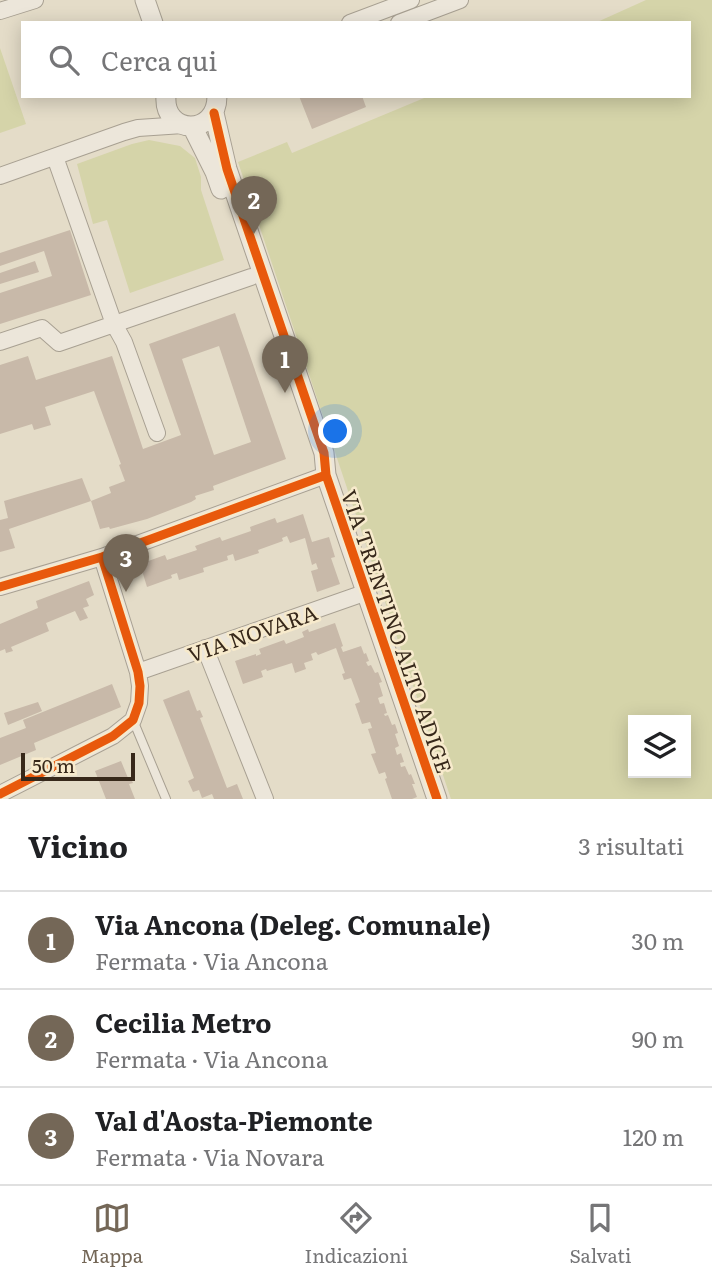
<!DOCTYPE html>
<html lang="it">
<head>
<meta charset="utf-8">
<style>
  :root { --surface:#fff; --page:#f6f6f6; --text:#202124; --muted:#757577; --line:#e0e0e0; --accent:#746757 }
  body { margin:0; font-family:Literata,serif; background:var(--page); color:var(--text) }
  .controls { position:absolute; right:21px; bottom:21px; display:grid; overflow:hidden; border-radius:0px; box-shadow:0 4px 18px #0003 }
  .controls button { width:63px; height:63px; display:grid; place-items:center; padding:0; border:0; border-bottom:2px solid var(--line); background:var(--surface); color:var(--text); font:35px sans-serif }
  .scale { position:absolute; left:21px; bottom:18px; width:114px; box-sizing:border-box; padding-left:7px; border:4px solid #37281a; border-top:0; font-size:19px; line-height:24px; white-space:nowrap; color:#37281a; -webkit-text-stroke:5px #f7eacc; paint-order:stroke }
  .you { position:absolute; left:336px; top:432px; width:24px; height:24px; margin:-18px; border:5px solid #fff; border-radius:50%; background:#1a73e8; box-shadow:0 0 0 10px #1a73e833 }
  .badge { display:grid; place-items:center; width:46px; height:46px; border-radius:50%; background:var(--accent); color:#fff; font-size:23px; font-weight:700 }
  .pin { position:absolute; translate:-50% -58px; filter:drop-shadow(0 2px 4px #0008) }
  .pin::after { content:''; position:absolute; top:37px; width:24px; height:21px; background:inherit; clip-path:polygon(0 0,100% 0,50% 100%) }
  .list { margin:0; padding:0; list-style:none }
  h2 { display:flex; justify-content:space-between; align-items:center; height:91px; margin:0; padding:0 28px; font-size:30px }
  h2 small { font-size:23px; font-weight:400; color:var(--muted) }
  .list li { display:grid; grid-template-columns:46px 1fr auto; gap:21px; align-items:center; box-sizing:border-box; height:98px; padding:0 28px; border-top:2px solid var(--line) }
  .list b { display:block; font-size:26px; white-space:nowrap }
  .list p { margin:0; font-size:23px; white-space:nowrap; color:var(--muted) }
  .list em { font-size:23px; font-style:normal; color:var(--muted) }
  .icon { flex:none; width:38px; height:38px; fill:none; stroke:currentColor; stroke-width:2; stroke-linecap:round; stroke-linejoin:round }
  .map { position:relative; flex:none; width:712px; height:799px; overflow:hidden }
  .search { position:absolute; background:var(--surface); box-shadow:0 4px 18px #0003; left:21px; right:21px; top:21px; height:77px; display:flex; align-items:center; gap:18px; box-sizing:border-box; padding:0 24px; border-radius:0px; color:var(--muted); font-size:26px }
  .sheet { height:385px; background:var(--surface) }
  nav { display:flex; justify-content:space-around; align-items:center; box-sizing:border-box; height:98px; border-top:2px solid var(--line); background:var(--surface); font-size:19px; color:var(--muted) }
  nav a { display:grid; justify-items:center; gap:4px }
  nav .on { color:var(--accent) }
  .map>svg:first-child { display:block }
</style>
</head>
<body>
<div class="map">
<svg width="712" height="799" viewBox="0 0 712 799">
  <rect width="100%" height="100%" fill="#e4dcc8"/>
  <!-- green -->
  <path fill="#d5d4a9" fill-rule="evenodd" d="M646 0H712V799H451L238 162 287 142 292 153 429 96H689V23H595ZM686 720V773H633V720Z
    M0 48 26 124 0 133Z
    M149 140 180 146 195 158 201 177V190L224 260 130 293 107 220 93 224 77 164 132 144Z"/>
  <!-- building -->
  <path fill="#c8b9a9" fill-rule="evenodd" d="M299 96H362L366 107 312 129Z
    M70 230 91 295 0 324V293L52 276 44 251 0 266V253Z
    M35 261 39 272 0 284V273Z
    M235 313 286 459 213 486 214 490 195 496 196 499 191 502 147 519 110 529 109 527 100 529 91 501 9 529 15 548 0 552V520L8 518 4 501 82 478 91 501 111 493 109 487 125 481 119 465 121 464 94 391 45 407 51 425 34 430 32 424 0 434V365L28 356 36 380 112 356 143 449 181 435 149 344ZM219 346 251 442 214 455 182 359Z
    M303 514 312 542 329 537 335 557 331 558 340 584 317 592 311 571 318 569 316 563 312 565 305 538 290 543 287 536 282 538 283 541 258 550 259 553 235 561 233 554 227 556 228 560 203 568 204 572 179 580 177 573 171 575 172 578 147 587 140 564 165 555 167 560 197 550 195 546 220 537 222 541 251 531 250 527 275 518 277 523Z
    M89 581 94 595 86 599 89 606 83 608 88 618 80 621 75 611 46 623 49 631 11 647 13 651 6 653 5 649 0 651V624L38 608 36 601Z
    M335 623 343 646 341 647 343 652 361 646 364 654 366 653 369 661 366 662 368 666 371 665 375 673 378 672 382 682 379 683 383 696 378 698 380 704 384 703 387 713 384 714 385 716 388 715 392 725 395 724 398 733 395 734 399 746 395 748 397 755 401 753 404 762 400 763 401 767 405 766 409 775 411 774 415 784H412L417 797 412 799H392L385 779 387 778 385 772 379 774 371 754 376 753 368 729 372 728 370 722 362 724 355 704 360 702 351 678 344 680 342 674 345 673 336 648 318 655 316 652 311 654 313 660 304 663 306 669 295 673 292 663 267 671 266 669 261 671 263 677 243 684 235 661 256 654V656L261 654 259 649 284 640 286 644 304 637 302 632 308 629 309 632Z
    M112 684 121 707 34 743 36 750 0 765V738L26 728 23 720Z
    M189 690 197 711 200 710 203 717 200 718 227 788 237 784 243 799H214L212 794 202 798 199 790 193 792 188 781 194 778 163 700Z
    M38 702 42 711 8 725 4 713Z
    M121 761 128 778 130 777 133 783 129 784 135 799H106L95 771Z"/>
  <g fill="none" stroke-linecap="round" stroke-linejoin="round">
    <defs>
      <path id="service" d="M133 720 166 799"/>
      <path id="minor" d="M0 11 35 0
        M350 23 411 0
        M399 23 460 0
        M55 157 114 324 124 342 157 433
        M0 176 124 132 138 128 183 125
        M0 342 42 328 59 343 251 277
        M0 587 102 557 326 475
        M205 648 265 799
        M138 672 367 592
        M0 794 113 736 133 720 139 703 140 686 138 672 102 557"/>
      <path id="tertiary" d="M145 0 153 23
        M166 96C163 135 217 137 217 96
        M214 113 227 169 324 453 326 475 437 799
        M192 126 215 172 221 189"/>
    </defs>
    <!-- service casing -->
    <use href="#service" stroke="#a8a092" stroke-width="10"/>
    <!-- minor casing -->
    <use href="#minor" stroke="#a8a092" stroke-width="18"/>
    <!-- tertiary casing -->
    <use href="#tertiary" stroke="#a8a092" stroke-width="21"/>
    <!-- service -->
    <use href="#service" stroke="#ece6da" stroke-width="8"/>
    <!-- minor -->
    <use href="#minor" stroke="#ece6da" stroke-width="16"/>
    <!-- tertiary -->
    <use href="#tertiary" stroke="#ece6da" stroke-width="19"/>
    <defs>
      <path id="cycleway" d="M214 113 227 169 324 453 326 475 437 799
        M0 587 102 557 326 475
        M0 794 113 736 133 720 139 703 140 686 138 672 102 557"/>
    </defs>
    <!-- cycleway casing -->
    <use href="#cycleway" stroke="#f7eacc" stroke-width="13"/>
    <!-- cycleway -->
    <use href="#cycleway" stroke="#e8590c" stroke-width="9"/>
  </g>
  <g text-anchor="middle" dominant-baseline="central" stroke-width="5" stroke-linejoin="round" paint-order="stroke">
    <!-- street labels -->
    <g font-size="21" fill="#37281a" stroke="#f7eacc">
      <text transform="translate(398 631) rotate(71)">VIA TRENTINO ALTO ADIGE</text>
      <text transform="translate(252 632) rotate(-19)">VIA NOVARA</text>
    </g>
  </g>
</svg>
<div class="controls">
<button><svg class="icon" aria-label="layers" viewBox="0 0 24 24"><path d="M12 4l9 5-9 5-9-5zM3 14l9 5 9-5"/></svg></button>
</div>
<div class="scale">50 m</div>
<div class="you"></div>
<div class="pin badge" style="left:285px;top:393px">1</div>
<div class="pin badge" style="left:254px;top:234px">2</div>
<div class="pin badge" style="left:126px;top:592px">3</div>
<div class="search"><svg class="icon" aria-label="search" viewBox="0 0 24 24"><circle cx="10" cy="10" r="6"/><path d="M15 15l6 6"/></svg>Cerca qui</div>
</div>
<section class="sheet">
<h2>Vicino<small>3 risultati</small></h2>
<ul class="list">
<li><span class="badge">1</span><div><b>Via Ancona (Deleg. Comunale)</b><p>Fermata · Via Ancona</p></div><em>30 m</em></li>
<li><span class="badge">2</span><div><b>Cecilia Metro</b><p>Fermata · Via Ancona</p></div><em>90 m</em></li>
<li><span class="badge">3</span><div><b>Val d'Aosta-Piemonte</b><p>Fermata · Via Novara</p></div><em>120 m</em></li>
</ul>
</section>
<nav>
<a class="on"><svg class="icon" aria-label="map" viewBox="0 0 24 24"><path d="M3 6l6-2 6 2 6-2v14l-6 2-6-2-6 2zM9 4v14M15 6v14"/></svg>Mappa</a>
<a><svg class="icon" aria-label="directions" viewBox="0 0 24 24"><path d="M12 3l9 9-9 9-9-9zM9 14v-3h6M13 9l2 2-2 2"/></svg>Indicazioni</a>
<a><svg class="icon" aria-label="saved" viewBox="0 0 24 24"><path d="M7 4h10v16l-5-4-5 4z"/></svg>Salvati</a>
</nav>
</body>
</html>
